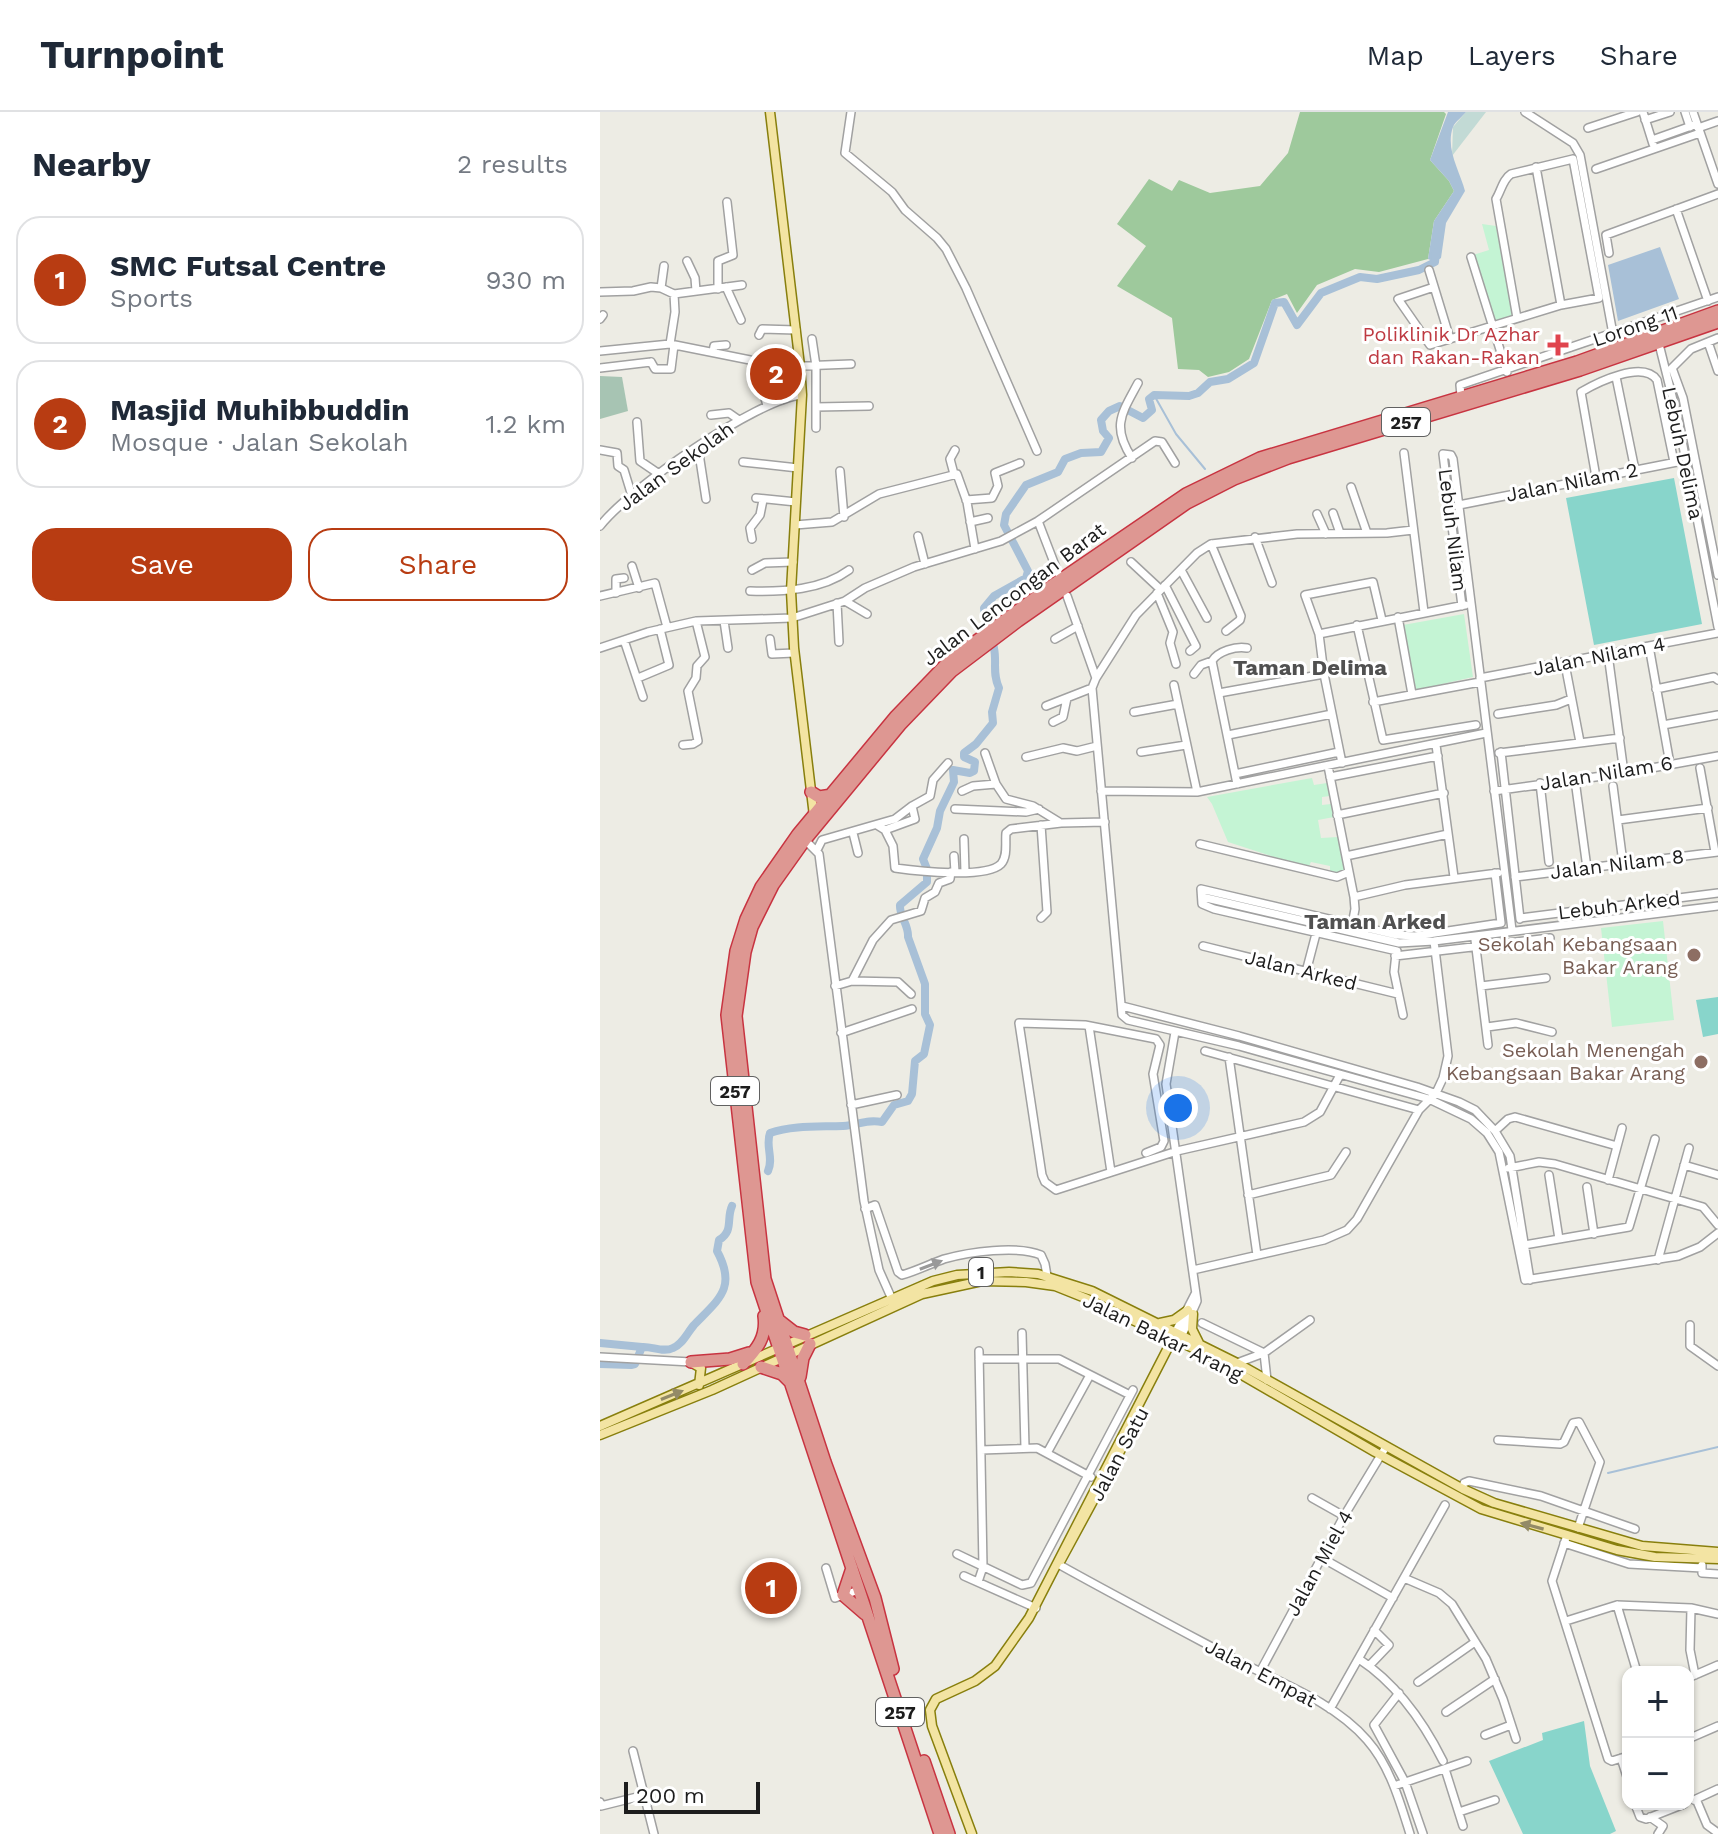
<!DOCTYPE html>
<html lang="en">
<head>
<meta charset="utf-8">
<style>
  :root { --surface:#fff; --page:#f6f6f7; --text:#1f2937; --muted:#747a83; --line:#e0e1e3; --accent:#b83c12 }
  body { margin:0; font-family:"Work Sans",sans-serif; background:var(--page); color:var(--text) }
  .controls { position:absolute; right:24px; bottom:24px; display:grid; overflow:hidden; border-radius:16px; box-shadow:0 2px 6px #0004 }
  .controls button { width:72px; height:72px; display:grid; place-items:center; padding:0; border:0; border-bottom:2px solid var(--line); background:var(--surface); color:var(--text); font:40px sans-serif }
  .scale { position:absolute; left:24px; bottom:20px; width:136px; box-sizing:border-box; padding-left:8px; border:4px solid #1d1d1d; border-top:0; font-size:22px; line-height:28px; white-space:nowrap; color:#1d1d1d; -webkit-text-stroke:6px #fff; paint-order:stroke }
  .you { position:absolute; left:578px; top:996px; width:28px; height:28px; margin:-20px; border:6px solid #fff; border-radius:50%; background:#1a73e8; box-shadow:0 0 0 12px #1a73e833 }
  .badge { display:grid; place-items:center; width:52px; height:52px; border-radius:50%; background:var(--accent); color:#fff; font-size:26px; font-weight:700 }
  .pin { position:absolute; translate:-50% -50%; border:4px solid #fff; box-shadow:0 2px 8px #0006 }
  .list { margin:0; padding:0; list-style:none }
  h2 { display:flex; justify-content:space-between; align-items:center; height:104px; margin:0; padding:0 32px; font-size:34px }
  h2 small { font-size:26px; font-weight:400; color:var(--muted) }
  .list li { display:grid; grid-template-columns:52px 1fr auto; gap:24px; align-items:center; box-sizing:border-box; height:128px; margin:0 16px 16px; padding:0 16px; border:2px solid var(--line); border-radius:24px }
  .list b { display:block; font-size:30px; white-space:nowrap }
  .list p { margin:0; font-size:26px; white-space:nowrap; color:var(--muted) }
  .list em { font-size:26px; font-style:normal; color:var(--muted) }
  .actions { display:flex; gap:16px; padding:24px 32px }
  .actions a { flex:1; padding:18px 0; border:2px solid var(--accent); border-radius:24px; text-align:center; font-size:28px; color:var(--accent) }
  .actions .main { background:var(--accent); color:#fff }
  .map { position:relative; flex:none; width:1118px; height:1722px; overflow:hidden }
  header { display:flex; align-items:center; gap:48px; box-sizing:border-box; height:112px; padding:0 40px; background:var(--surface); border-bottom:2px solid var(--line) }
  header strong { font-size:38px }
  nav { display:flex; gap:44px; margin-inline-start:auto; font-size:28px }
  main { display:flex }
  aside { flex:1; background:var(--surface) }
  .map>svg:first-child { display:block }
</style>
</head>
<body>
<header>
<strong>Turnpoint</strong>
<nav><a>Map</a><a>Layers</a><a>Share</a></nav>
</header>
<main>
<aside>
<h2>Nearby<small>2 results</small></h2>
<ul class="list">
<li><span class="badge">1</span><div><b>SMC Futsal Centre</b><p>Sports</p></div><em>930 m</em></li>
<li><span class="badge">2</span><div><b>Masjid Muhibbuddin</b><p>Mosque · Jalan Sekolah</p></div><em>1.2 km</em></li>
</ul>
<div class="actions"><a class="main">Save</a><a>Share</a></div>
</aside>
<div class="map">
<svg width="1118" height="1722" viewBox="0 0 1118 1722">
  <rect width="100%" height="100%" fill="#edece4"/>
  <!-- forest -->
  <path fill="#9ec99c" d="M700 0H844L846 2 830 48 849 69 854 79 834 109 828 147 779 160 755 157 717 173 697 201 687 182 672 188 649 247 629 260 608 265 599 258 578 257 572 206 517 174 546 134 517 112 549 67 572 79 579 68 610 81 660 74 688 41Z"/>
  <!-- wetland -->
  <path fill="#c2dad5" d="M866 0H886L852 44 853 15Z"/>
  <!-- cemetery -->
  <path fill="#a7c4b3" d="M0 264 22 265 28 299 0 307Z"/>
  <!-- park -->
  <path fill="#c4f4d4" d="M882 112 896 114 913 203 910 206 894 210 873 143 889 138Z
    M864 502 873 565 816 578 803 513Z
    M712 666 714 673 727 671 730 684 722 685V693L731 692 734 705 718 708 721 726 738 725 745 760 730 761V754L711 750 708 756 628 730 612 692 607 685Z
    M1063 809 1074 908 1012 915 1001 816Z"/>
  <!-- pitch -->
  <path fill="#88d5cb" d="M1074 366 1102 512 994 533 966 386Z
    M1118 885V922L1103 925 1096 888Z
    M984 1609 990 1654 1016 1719 1010 1722H923L889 1649 943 1628 942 1621Z"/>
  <!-- water -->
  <path fill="#a8c0d7" d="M848 0H866C863 4 855 10 853 15 845 37 860 59 865 79L846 111 841 146 835 150 828 147 834 109 854 79 849 69 830 48Z
    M1060 135 1079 187 1018 209 1008 153Z"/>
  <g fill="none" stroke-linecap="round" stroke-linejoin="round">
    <!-- stream -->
    <path stroke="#a8c0d7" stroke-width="2" d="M554 283 576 322 605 357
      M1008 1361 1118 1335"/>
    <!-- river -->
    <path stroke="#a8c0d7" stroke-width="8" d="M168 1059C174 1046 165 1034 170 1021 193 1013 219 1015 243 1014 259 1013 266 1007 282 1010L294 993 308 989 312 982 315 949 324 942 330 913 325 902V872L308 825C309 813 299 804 300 793L327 770V757L323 747 337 716 340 699 354 670 353 658 370 661 374 659 375 650 364 645V641L376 632 393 611 392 600 399 576C392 561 397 551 394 536 391 522 385 511 384 496L394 484 426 466 428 459 404 413 406 402 426 373 458 360 465 347 481 341 501 340 509 326 503 319 501 308 509 299 520 294 543 306 552 298 549 287 554 283 589 284 598 281 610 270 628 267 654 251 675 191 684 190 697 213 721 181 760 165 777 167 819 158 835 150 836 140
      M0 1231 42 1235
      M0 1252 31 1253 35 1252 42 1235C52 1234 63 1241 73 1236 83 1232 87 1221 94 1213 119 1187 137 1176 117 1139L119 1128C134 1119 126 1107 132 1094"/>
    <defs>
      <path id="minor" d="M251 0 245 41 292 80 305 98 337 126 346 137 366 176 437 339
        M925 0 973 31 980 43 1013 222
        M1043 0 1053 32
        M1085 0 1090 15
        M1093 0 1118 72
        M1045 8 1070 0
        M988 16 1037 0
        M1098 16 1118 9
        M1052 28 1097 12
        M936 55 961 193
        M996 57 1100 21
        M1076 97 1108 189
        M1009 141 1006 123 1118 82
        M871 145 907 260
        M87 149 95 166 96 179
        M829 158 850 227
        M126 175 141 208
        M834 175 798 187 830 233 961 193 999 186 973 47 911 62C903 67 901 79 896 87L917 206
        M61 176 64 154
        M118 177V149L133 143 127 90
        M0 180 33 179 51 175 61 176 74 182 142 173
        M0 207 3 203
        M1053 208 1078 308 1118 515
        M159 223 162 217 196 218
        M212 227 216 254V316
        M1108 230 1118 259
        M70 232 75 200 74 182
        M0 239 70 232 150 248 154 252 167 293
        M113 240 114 234 126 233
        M51 250 55 257H71L74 233
        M200 254 251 252
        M0 256 51 250
        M1072 256 1083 286 1118 463
        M1071 257 1091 237 1118 226
        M1016 265 1035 358
        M861 284 860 273 1118 185
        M216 295 269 294
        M111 303 129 301 139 308
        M37 310 40 349 59 362
        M98 335 106 387
        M0 338 17 341 18 354 24 358 32 384
        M804 341 824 500
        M532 346C511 314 522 301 538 271
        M143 350 198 356
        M240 359 244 405
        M354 362 350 347 355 338
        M996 365 981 280C998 270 1043 248 1057 268L1074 350
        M751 375 767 421
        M156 386 196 390
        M366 388 392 386 398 374 395 361 420 351
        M859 393 1077 350
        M733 401 740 421
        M717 402 726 422
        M438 409 555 329 562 330 575 351
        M370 410 388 406
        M195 413 232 410 279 382 357 362 367 390 375 437
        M0 414C29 377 156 287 202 283
        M813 418 787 421 697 422 611 432 597 441 536 503 496 566 492 576 522 903 528 908 639 934 829 987 871 1007 887 1021 899 1040 925 1168 1078 1144 1100 1135 1118 1121
        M318 424 325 452
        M655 425 672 471
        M152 427 150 416 160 403 163 388
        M611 432 641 504 640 508 626 519
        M531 450 560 477
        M32 454 39 476
        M152 458 165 451 193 450
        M581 458 607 506
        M565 473 596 534 590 539
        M150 479C183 480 222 478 249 458
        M16 481V467L24 466
        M557 481 573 520 570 531 576 552
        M0 484 55 471 67 515
        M467 484 496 566
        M245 489 267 502
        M237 491 239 530
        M862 494 843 342 851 343 853 347 912 818
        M798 505 812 582
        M124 509 128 536
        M757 513 783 628 876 613
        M719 522 865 493
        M170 527 172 542 194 541
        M455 527 478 514
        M24 528 43 585
        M1049 534 1070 652
        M0 536 48 520 96 509 192 506 245 489 265 476 314 455 401 429 438 409 458 461
        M1008 542 1024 661
        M965 552 980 630
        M594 562 601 553 612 549
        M38 566 69 553 60 517
        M880 566 1118 521
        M574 573 597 680
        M1056 577 1114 565 1118 568
        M619 581 724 562
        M773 590 880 570
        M446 594 492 576
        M534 600 578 592
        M898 602 956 593 971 587
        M453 610 463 605 467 586
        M1063 613 1118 603
        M628 623 732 602
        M83 633 93 632 98 629 88 579 96 566 97 554 105 545 96 509
        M836 633 854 765
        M541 640 586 633
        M901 640 920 807
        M385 641 396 672 406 687 433 694 459 710
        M899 641 1020 626
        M426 645 463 636 477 639 497 634
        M742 651 724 562 719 522 705 483 773 470 782 508
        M728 654 754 785 755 797 752 813
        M1100 656 1115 740
        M635 662 739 640
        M730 665 838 644
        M975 668 987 756
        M940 671 949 750
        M637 672 612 549C618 539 636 534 647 536
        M1013 674 1023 751
        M362 679 373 674 396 672
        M501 679 597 680 886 621
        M894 679 1024 661 1118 644
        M355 697 426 700 439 697
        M737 703 844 681
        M1018 708 1108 696
        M277 713 285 718 315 707 312 694 330 684 333 668 348 651
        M441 713 447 800 441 806
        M285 718 293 734 295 756C317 759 386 767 401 752 408 744 405 731 406 721L411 717 461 711 505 710
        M253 721 258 741
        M364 727 365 760
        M205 728 219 742 264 1089 279 1158 291 1185
        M600 732 737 765 749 760
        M217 738 222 728 295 707 312 694
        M354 744 355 760
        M746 744 848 722
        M915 765 1118 740
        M602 785 799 831 834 829 1118 794
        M754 785 805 773 898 761
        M920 806 1118 781
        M875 828 888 933
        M603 834 798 882
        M797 839 614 797 602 792 601 777 797 823 815 824 901 811 895 761
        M796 841 794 860 803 903
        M795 844 950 826
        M706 860 717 818
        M252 869 298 870 311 882
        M235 874 252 869 273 828 291 808 321 799 325 786 335 780 339 771 350 767 351 760
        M881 874 946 866
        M522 894 639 924 817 975 859 990 875 998 895 1019 910 1044 930 1168
        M489 914 511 1060
        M887 915 916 911 952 920
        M575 920 566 972 597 1189 582 1223
        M241 921 312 897
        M605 939 819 998
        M629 945 657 1143
        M251 993 297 983
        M895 1019 908 1007 915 1005 1017 1034
        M546 1041 561 1035 564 1029 553 962 560 933 556 927 485 913 419 911 442 1063 445 1070 456 1078 577 1039 704 1010 720 1000 740 963
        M1084 1053 1118 1063
        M909 1056 939 1050 955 1052 1103 1095 1118 1113
        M949 1063 959 1127
        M1008 1068 1022 1016
        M987 1075 994 1122
        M648 1083 731 1063 746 1040
        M265 1097 275 1093 298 1160 302 1163C316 1159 330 1152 344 1147 369 1140 417 1133 441 1143L445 1152 447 1164
        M924 1133 1029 1115 1055 1027
        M1058 1148 1089 1036
        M593 1158 724 1128 747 1118 757 1107 819 998 836 981 843 966 848 944 834 829
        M602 1211 664 1241
        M1090 1213V1234L1118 1254
        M576 1219 595 1182
        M422 1221 425 1336
        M664 1241 667 1268
        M0 1245 91 1250
        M379 1247H459L530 1283
        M637 1251 664 1241 710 1208
        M898 1328 960 1332 964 1330 973 1311 979 1310 1000 1350 978 1416
        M381 1338 437 1336 491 1365
        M447 1341 490 1263
        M863 1377 864 1371 869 1369 941 1384 1035 1417
        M712 1386 744 1404
        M967 1423 952 1469 1008 1647 1012 1649 1028 1644
        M964 1431 1029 1452 1102 1456
        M357 1442 422 1473 431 1471 533 1278
        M722 1446 793 1486
        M458 1452C519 1486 580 1518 642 1551 684 1572 735 1591 767 1628 790 1654 800 1690 810 1722
        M1102 1453V1461L1118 1462
        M226 1456 235 1486 259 1478
        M364 1464 436 1496
        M804 1466 839 1481 852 1492 886 1547 903 1587 916 1627
        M378 1470 383 1455 379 1239
        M1017 1493 1037 1560
        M1091 1496 1090 1538 1095 1563
        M966 1509 1017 1493 1091 1496 1118 1502
        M759 1547C797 1572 823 1609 843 1649
        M769 1554 789 1533 774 1518
        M660 1560 744 1404 784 1338
        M1088 1566 1118 1553
        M818 1570 875 1530
        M799 1581 774 1613 805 1670 823 1722
        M730 1597 845 1393
        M846 1600 895 1567
        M885 1623 911 1613
        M1088 1627 1118 1614
        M33 1639 54 1722
        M1021 1646 1028 1668
        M845 1657 863 1714
        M794 1674 867 1649
        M1096 1687 1107 1713 1118 1721
        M1094 1688 1118 1677
        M0 1690 1 1694 45 1683
        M1035 1692 1040 1705 1046 1707 1084 1692
        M859 1700 895 1688
        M1050 1705 1063 1714 1058 1722"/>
      <path id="major" d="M170 0 200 254 202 283 191 479 194 536 214 704
        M593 1202 592 1217 599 1231
        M560 1211 574 1208 588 1198
        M92 1251 101 1256 99 1273
        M0 1314 333 1169 357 1163 409 1160 438 1162 492 1179 637 1251 863 1377 894 1391 1042 1434 1118 1440
        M0 1323 112 1278 322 1182 382 1169 426 1170 455 1174 485 1186 604 1241 775 1340 881 1397 1017 1438 1055 1445 1118 1447
        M461 1448 538 1306
        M372 1722 332 1614 330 1598 336 1587 375 1569 395 1554 429 1506 574 1224"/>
      <path id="highway" d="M211 680 219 685 232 683
        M180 1209 194 1220 205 1223
        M91 1250 130 1247 149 1241
        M143 1252C157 1237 167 1225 164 1204
        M161 1255 182 1262 189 1269
        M200 1265 203 1246 210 1232
        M252 1456 243 1483 265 1502
        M293 1557 275 1486 225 1350 165 1167 136 904 145 840 152 815 173 773 205 728 300 613 352 559 418 509 587 391 634 367 688 346 980 258 1118 210
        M324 1649 349 1722
        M340 1722 157 1170 127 903 136 839 146 807 161 775 198 722 296 604 349 549 454 472 586 382 660 346 977 250 1118 199"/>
    </defs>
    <!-- minor casing -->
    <use href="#minor" stroke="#a1a1a1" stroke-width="10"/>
    <!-- major casing -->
    <use href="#major" stroke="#887f0d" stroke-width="11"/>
    <!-- highway casing -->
    <use href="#highway" stroke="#c83441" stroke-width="14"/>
    <!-- minor -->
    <use href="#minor" stroke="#fff" stroke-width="7"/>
    <!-- major -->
    <use href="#major" stroke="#f3e4a3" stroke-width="8"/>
    <!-- highway -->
    <use href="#highway" stroke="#de9792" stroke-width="11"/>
  </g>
  <!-- one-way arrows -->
  <defs><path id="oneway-solid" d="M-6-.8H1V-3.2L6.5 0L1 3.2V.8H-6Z" transform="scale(2)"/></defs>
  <use fill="#999" href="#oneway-solid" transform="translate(331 1153) rotate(-21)"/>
  <g fill="#938a67">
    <use href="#oneway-solid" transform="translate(72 1283) rotate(-22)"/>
    <use href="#oneway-solid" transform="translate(932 1414) rotate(-165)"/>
  </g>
  <!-- markers -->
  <path fill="#e0444e" stroke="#fff" stroke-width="3" d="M954 221h8v8h8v8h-8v8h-8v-8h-8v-8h8z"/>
  <g fill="#8d6e63" stroke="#fff" stroke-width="3">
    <circle cx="1094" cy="843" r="8"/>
    <circle cx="1101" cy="950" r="8"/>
  </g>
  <g text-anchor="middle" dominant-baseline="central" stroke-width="6" stroke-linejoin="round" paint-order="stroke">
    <!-- shield labels -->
    <g fill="#fff" stroke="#616161" stroke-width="2">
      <rect x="782" y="296" width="48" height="28" rx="6"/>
      <rect x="111" y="965" width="48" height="28" rx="6"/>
      <rect x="369" y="1146" width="24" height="28" rx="6"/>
      <rect x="276" y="1586" width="48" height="28" rx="6"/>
    </g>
    <g font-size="18" font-weight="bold" fill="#1d1d1d">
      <text x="806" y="310">257</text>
      <text x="135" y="979">257</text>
      <text x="381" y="1160">1</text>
      <text x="300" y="1600">257</text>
    </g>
    <!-- street labels -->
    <g font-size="20" fill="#1d1d1d" stroke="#fff">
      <text transform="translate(1035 214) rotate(-19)">Lorong 11</text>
      <text transform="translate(1083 341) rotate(78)">Lebuh Delima</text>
      <text transform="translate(76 354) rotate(-36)">Jalan Sekolah</text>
      <text transform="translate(972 370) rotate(-11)">Jalan Nilam 2</text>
      <text transform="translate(853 418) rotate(83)">Lebuh Nilam</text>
      <text transform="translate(414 482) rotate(-37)">Jalan Lencongan Barat</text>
      <text transform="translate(999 544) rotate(-11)">Jalan Nilam 4</text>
      <text transform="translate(1006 661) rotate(-9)">Jalan Nilam 6</text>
      <text transform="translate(1017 752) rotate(-7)">Jalan Nilam 8</text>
      <text transform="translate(1019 793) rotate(-7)">Lebuh Arked</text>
      <text transform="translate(701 858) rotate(14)">Jalan Arked</text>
      <text transform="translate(563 1225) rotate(26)">Jalan Bakar Arang</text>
      <text transform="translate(519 1342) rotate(-62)">Jalan Satu</text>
      <text transform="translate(719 1451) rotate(-61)">Jalan Miel 4</text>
      <text transform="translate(661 1561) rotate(28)">Jalan Empat</text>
    </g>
    <!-- health labels -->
    <g font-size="20" fill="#be3a42" stroke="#fff" text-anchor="end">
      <text x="940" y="222">Poliklinik Dr Azhar<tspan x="940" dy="23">dan Rakan-Rakan</tspan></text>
    </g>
    <!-- education labels -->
    <g font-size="20" fill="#785e54" stroke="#fff" text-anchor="end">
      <text x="1078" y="832">Sekolah Kebangsaan<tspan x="1078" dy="23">Bakar Arang</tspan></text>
      <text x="1085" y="938">Sekolah Menengah<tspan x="1085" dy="23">Kebangsaan Bakar Arang</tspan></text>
    </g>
    <!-- neighbourhood labels -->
    <g font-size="22" font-weight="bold" fill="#505050" stroke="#fff">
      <text x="710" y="555">Taman Delima</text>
      <text x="775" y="809">Taman Arked</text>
    </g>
  </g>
</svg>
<div class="controls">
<button>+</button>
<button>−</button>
</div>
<div class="scale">200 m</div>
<div class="you"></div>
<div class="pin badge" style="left:171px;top:1476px">1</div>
<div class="pin badge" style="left:176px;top:262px">2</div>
</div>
</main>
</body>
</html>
